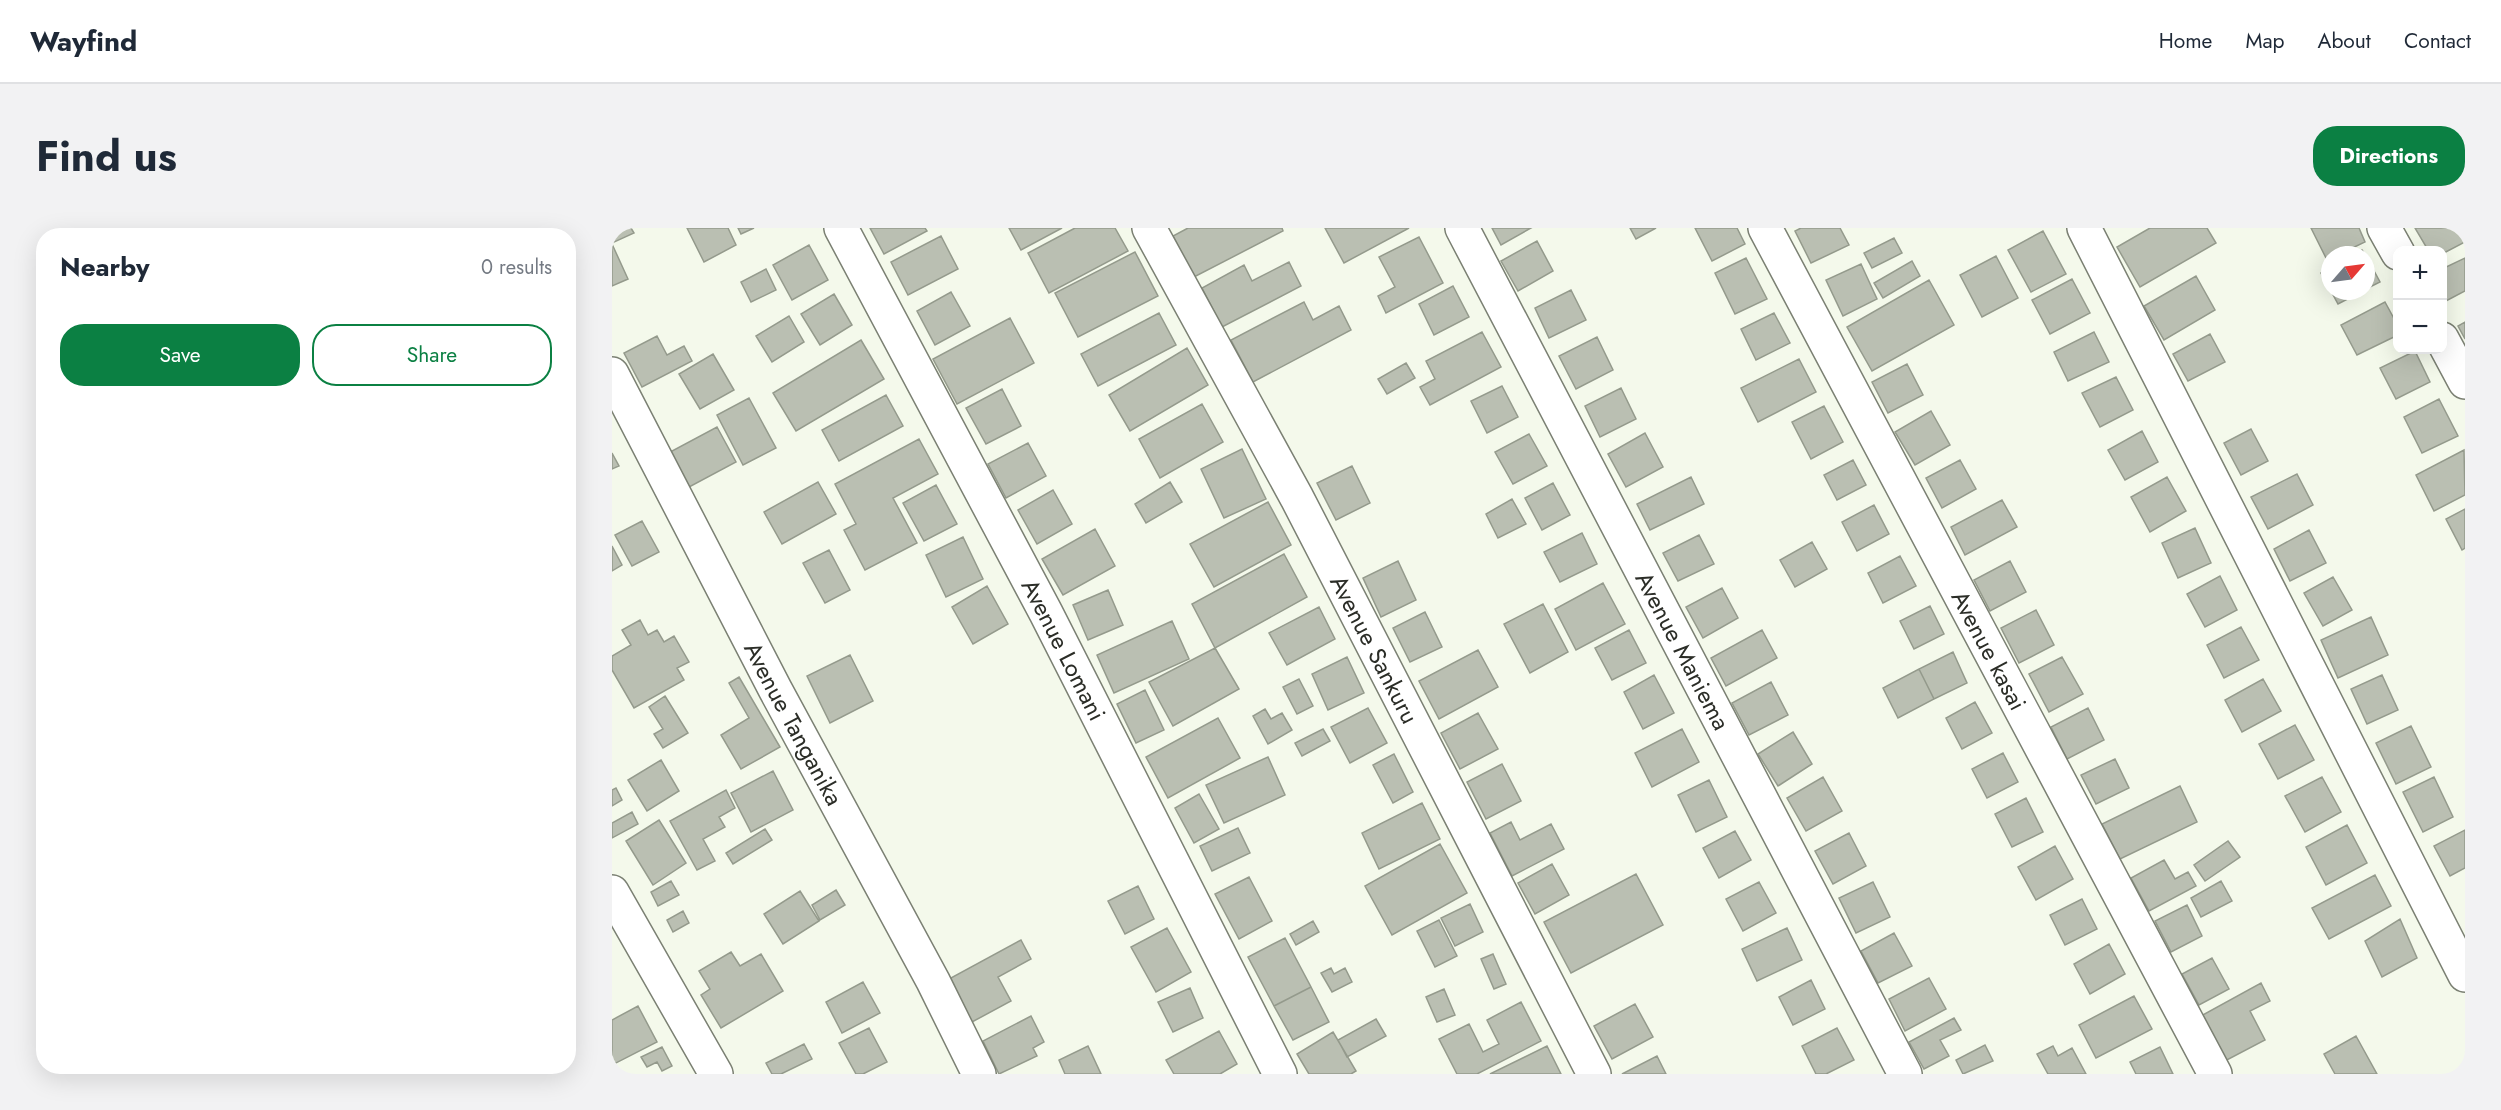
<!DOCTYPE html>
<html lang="en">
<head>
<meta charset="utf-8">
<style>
  :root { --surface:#fff; --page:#f2f2f3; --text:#1f2937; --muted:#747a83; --line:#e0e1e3; --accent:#0b8043 }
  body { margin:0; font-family:Jost,sans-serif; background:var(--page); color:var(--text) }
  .controls { position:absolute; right:18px; top:18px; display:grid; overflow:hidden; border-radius:12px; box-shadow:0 6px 24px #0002 }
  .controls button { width:54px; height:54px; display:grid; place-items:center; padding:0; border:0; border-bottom:2px solid var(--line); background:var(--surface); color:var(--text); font:30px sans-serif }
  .compass { position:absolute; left:1709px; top:18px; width:54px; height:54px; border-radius:50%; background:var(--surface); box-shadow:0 6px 24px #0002; rotate:62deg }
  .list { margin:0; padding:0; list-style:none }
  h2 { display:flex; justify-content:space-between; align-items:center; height:78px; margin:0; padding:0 24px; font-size:26px }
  h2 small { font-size:20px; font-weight:400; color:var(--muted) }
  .actions { display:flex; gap:12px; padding:18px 24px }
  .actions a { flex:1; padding:14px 0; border:2px solid var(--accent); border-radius:24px; text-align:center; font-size:21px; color:var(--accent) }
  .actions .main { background:var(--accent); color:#fff }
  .map { position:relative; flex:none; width:1853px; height:846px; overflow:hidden; border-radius:24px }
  header { display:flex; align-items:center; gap:36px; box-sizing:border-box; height:84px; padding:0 30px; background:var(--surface); border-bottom:2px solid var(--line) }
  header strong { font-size:28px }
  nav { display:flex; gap:33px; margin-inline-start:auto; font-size:21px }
  .intro { display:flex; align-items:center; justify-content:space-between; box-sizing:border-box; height:144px; padding:0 36px }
  h1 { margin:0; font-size:42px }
  .button { padding:15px 27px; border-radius:24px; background:var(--accent); color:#fff; font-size:21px; font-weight:700 }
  main { display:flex; gap:36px; padding:0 36px }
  aside { flex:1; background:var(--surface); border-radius:24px; box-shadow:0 6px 24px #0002 }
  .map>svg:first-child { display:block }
</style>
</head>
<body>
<header>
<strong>Wayfind</strong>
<nav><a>Home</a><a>Map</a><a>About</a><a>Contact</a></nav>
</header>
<div class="intro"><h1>Find us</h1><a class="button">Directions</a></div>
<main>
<aside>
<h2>Nearby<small>0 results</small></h2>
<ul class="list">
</ul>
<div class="actions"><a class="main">Save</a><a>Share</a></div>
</aside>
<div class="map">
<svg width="1853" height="846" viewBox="0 0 1853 846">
  <rect width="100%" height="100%" fill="#f4f9eb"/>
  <!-- building -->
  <path fill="#babfb2" stroke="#949a8c" stroke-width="1.5" d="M0 0H19L22 5 0 15Z
    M75 0H116L124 17 92 34Z
    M126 0H142L129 6Z
    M258 0H313L315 3 272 26Z
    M397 0H450L409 22Z
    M463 0H503L516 23 437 65 416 25Z
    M576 0H670L671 3 582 49 561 8Z
    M713 0H797L732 35Z
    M880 0H919L889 17Z
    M1018 0H1044L1024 11Z
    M1083 0H1125L1133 16 1100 33Z
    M1189 0H1228L1237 17 1199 35 1183 3Z
    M1538 0H1595L1604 15 1528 59 1505 19Z
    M1699 0H1747L1753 14 1726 27H1718L1715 32Z
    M1803 0H1853V14L1830 26V22H1816Z
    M1431 3 1454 46 1419 64 1396 22Z
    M329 8 346 41 296 67 279 34Z
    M807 9 831 55 774 85 766 68 783 59 767 29Z
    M1282 10 1290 25 1260 40 1252 25Z
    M925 13 941 43 906 63 889 33Z
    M0 16 16 51 0 58Z
    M197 17 216 52 180 72 161 37Z
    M1750 22 1753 27H1741Z
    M523 24 546 68 466 109 443 65Z
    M1384 28 1406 70 1370 89 1348 47Z
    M1754 28 1768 54 1754 61Z
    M1134 30 1155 71 1123 86 1103 45Z
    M1853 30V63L1832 74 1830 41Z
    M1300 33 1308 48 1271 70 1262 55Z
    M677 34 689 58 610 99 590 60 632 37 640 53Z
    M1249 36 1265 71 1231 88 1214 52Z
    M1718 40V62L1709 45Z
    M154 41 164 62 139 74 129 54Z
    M1584 48 1603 82 1552 112 1532 78Z
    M1460 51 1478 85 1438 106 1420 72Z
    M1317 52 1342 97 1260 143 1235 99Z
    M841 58 857 89 822 107 807 76Z
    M959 62 974 92 937 110 923 80Z
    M1719 63H1751L1726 76Z
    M339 64 358 98 323 117 305 83Z
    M222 66 240 97 208 117 189 86Z
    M692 74 701 92 727 78 739 102 641 154 619 112Z
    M1773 74 1786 98V107L1745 127 1729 97Z
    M547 85 564 117 486 158 469 126Z
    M1162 85 1178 115 1144 132 1129 101Z
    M177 88 192 114 160 134 144 108Z
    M398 90 422 135 345 176 321 131Z
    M1853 94V111L1846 98Z
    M870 104 889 139 818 177 808 159 823 151 814 133Z
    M1482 104 1497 134 1456 153 1442 124Z
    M1598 106 1613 134 1576 153 1561 126Z
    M45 108 55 127 72 118 80 133 30 159 12 125Z
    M985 109 1001 142 964 161 947 128Z
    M249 112 272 151 184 203 161 165Z
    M575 120 596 157 518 203 497 167Z
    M1803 123 1818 154 1784 171 1768 140Z
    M101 126 122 162 88 181 67 146Z
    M1187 131 1204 164 1146 194 1129 160Z
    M794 135 803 150 775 166 766 151Z
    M1295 136 1311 167 1276 185 1260 154Z
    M1504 149 1521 182 1488 199 1470 165Z
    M890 158 906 189 875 205 859 173Z
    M1009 160 1024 191 988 209 973 178Z
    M390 161 409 198 374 216 354 180Z
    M274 167 291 198 227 233 210 202Z
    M137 170 164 220 131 237 105 187Z
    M1827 171 1846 208 1810 225 1792 189Z
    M590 176 611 214 548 250 527 211Z
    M1212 178 1231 214 1199 231 1180 194Z
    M1319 183 1338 217 1303 237 1283 204Z
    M105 199 124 234 64 266 45 231Z
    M1639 201 1656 233 1629 247 1612 215Z
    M1530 203 1546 234 1513 252 1496 222Z
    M1033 205 1051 239 1014 259 996 226Z
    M917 206 935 238 901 256 883 224Z
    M307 211 326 246 281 270 305 315 253 342 232 302 244 296 223 256Z
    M416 215 434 248 394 270 376 236Z
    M630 221 654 271 612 290 589 241Z
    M1852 222 1853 267 1822 283 1804 247Z
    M0 225 7 238 0 241Z
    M1241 232 1254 257 1225 272 1212 247Z
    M1348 232 1364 261 1330 280 1314 250Z
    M740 238 758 275 724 292 705 255Z
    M1685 246 1701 277 1656 301 1639 269Z
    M1079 249 1092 276 1038 302 1025 276Z
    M1555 249 1574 283 1538 304 1519 269Z
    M206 254 224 286 170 316 152 284Z
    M558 254 570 274 534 295 523 276Z
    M941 255 958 287 930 302 913 270Z
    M324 257 345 296 312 313 291 275Z
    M441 262 460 296 425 316 406 282Z
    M900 271 914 296 886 310 874 286Z
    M1390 272 1405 299 1353 327 1339 299Z
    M656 274 679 317 602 359 578 316Z
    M1262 277 1277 306 1245 323 1230 294Z
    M1853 281V320L1850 322 1834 291Z
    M30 293 47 324 20 338 3 307Z
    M1583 300 1599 335 1566 350 1550 315Z
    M483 301 503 338 451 367 430 331Z
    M1697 302 1714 335 1678 353 1662 321Z
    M970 305 985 336 948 354 932 324Z
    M1087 307 1102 336 1066 353 1051 325Z
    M351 309 371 351 334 369 314 327Z
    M1200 314 1215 341 1183 359 1168 332Z
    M0 318 10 337 0 343Z
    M217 322 238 362 213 375 191 335Z
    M672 326 695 369 603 420 580 376Z
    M1288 328 1304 358 1271 375 1256 345Z
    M786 333 804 372 769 389 751 350Z
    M1398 333 1414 364 1378 383 1362 352Z
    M1608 348 1625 382 1593 399 1575 366Z
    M1721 349 1740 382 1711 398 1692 365Z
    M991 355 1013 396 964 422 943 381Z
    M375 358 396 396 361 416 340 379Z
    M1110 360 1126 390 1091 410 1074 379Z
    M496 362 511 397 476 412 461 377Z
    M931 376 956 424 918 445 892 396Z
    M1318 378 1332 406 1302 421 1288 393Z
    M707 379 723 411 675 437 657 405Z
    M1424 382 1442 417 1407 435 1389 400Z
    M813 384 830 419 798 434 781 400Z
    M1759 389 1776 427 1726 450 1709 412Z
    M28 392 36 407 45 402 52 414 62 408 77 434 65 440 72 452 22 480 0 442V428L19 417 10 402Z
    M560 393 577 431 502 465 485 427Z
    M1629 399 1647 432 1612 450 1595 417Z
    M1017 402 1034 435 1000 452 983 420Z
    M1150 402 1165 430 1114 458 1099 430Z
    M603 420 627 461 561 498 537 454Z
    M866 422 886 459 827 491 807 453Z
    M1341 424 1355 455 1322 471 1307 441Z
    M238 427 261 473 218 495 195 448Z
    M735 429 752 465 716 482 700 446Z
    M1450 429 1471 466 1437 484 1417 446Z
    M1307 441 1322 471 1286 490 1271 460Z
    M1042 447 1062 485 1031 501 1012 464Z
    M1770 447 1786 482 1755 496 1739 461Z
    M127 449 168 519 129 541 109 507 137 490 117 455Z
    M687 451 701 478 685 486 671 459Z
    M1651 451 1669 483 1630 504 1613 472Z
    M1159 454 1176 487 1137 507 1120 475Z
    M533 462 552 502 524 515 505 476Z
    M53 468 76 505 51 520 42 506 51 501 37 479Z
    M1363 474 1380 505 1350 521 1334 490Z
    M756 480 775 515 738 535 719 499Z
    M1476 480 1492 512 1455 531 1439 499Z
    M653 481 659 491 670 485 680 502 656 516 641 488Z
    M866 485 886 521 848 541 829 505Z
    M606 490 628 530 556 570 534 529Z
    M1683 497 1702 532 1666 551 1647 516Z
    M1799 498 1819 539 1784 556 1764 515Z
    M711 501 718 513 690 528 683 515Z
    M1070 501 1087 534 1040 559 1023 525Z
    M1181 504 1200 536 1166 558 1146 526Z
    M1391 525 1406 554 1375 570 1360 541Z
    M782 526 801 564 781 575 761 537Z
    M656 529 673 567 612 595 594 557Z
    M1503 531 1517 560 1484 576 1469 547Z
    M49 532 67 563 35 583 16 552Z
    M890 536 909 573 874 591 855 554Z
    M161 543 181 582 139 604 119 565Z
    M1211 549 1230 583 1194 603 1175 570Z
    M1710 549 1729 584 1693 604 1673 568Z
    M1822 549 1841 589 1811 604 1791 564Z
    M1097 552 1115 589 1084 604 1066 567Z
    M1568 558 1585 594 1508 631 1490 596Z
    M4 560 10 572 0 578V562Z
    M114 562 123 580 107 589 113 599 91 611 103 633 85 642 58 593Z
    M587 566 607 601 582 615 563 580Z
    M1414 570 1431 604 1400 619 1383 586Z
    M810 575 828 611 767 641 750 605Z
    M20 584 26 596 0 610V595Z
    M47 592 74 635 41 657 14 613Z
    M899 594 908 612 939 596 952 621 900 648 878 605Z
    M1735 597 1755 635 1714 657 1694 619Z
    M626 600 638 625 600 643 588 618Z
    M153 601 160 612 121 636 114 625Z
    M1853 602V640L1838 648 1822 618Z
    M1123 603 1139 632 1107 650 1091 620Z
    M1237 605 1254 638 1221 656 1203 623Z
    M1616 613 1628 629 1593 653 1582 637Z
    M828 616 855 665 780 707 753 658Z
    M1443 618 1461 651 1424 672 1406 639Z
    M1552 632 1563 651 1576 644 1584 658 1537 683 1519 650Z
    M940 636 957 667 923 686 906 655Z
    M1024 646 1051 697 959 745 932 694Z
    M1763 647 1779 678 1717 711 1700 680Z
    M637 649 660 693 627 711 603 666Z
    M59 653 67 667 46 678 39 664Z
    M1609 653 1620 673 1589 689 1579 670Z
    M1147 654 1164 685 1131 703 1114 671Z
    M1261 654 1278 689 1244 705 1227 670Z
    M526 658 542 691 513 706 496 673Z
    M224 662 233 677 208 692 200 677Z
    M188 663 207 693 171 716 152 686Z
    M1470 671 1485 701 1453 717 1438 687Z
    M858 676 871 704 843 718 829 690Z
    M1575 677 1590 708 1559 724 1543 693Z
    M71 683 77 695 61 704 55 692Z
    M1788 691 1805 730 1770 749 1753 713Z
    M827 692 845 728 823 739 805 703Z
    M701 693 707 704 684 717 678 706Z
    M555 700 579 744 544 764 519 719Z
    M1175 700 1190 732 1145 753 1130 721Z
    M1282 705 1300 738 1266 755 1249 723Z
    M673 710 699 759 662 778 636 729Z
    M409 712 419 731 386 749 399 773 360 794 337 751Z
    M1497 716 1513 746 1478 766 1462 736Z
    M119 724 128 738 149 726 171 763 109 800 89 767 98 761 87 743Z
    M881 726 894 756 882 761 869 731Z
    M1600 730 1617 761 1587 777 1570 746Z
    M719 740 722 746 733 740 740 754 720 764 709 745Z
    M1317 750 1334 781 1293 803 1277 771Z
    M1199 752 1213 781 1181 797 1167 769Z
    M251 754 268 785 230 805 214 774Z
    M1649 755 1658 773 1638 783 1653 812 1611 834 1587 789Z
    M699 759 717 794 681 812 662 778Z
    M578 760 591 790 561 804 546 774Z
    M832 761 843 787 825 794 814 769Z
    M1522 768 1540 801 1484 830 1467 797Z
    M909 774 929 813 865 846H845L827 811 857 796 871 824 887 816 875 792Z
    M1023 776 1041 809 1000 831 982 798Z
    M26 778 45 814 0 837V792Z
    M419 788 432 814 421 820 425 828 387 846 371 813Z
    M1342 790 1349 802 1328 812 1337 828 1312 841 1297 814Z
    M764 791 774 808 735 829 726 812Z
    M257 800 275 834 251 846H244L227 815Z
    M1225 800 1242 832 1214 846H1204L1190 818Z
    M607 803 625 836 608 846H562L554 832Z
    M721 804 744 843 739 846H697L685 826Z
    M1744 808 1765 846H1723L1712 826Z
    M192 816 200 831 169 846H160L154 835Z
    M1373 817 1381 833 1351 846 1344 832Z
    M476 818 489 846H453L447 832Z
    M935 818 949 846H878Z
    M1441 818 1446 828 1460 820 1474 846H1436L1425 826Z
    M50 819 60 838 50 843 45 834 35 839 29 829Z
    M1548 819 1561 846H1524L1518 834Z
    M1045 828 1054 846H1010Z"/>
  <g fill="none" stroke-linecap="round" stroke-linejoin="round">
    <defs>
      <g id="minor">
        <path id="s1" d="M229 0 434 385 668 846"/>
        <path id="s2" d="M537 0 685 270 982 846"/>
        <path id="s3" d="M850 0 1293 846"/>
        <path id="s4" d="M1153 0 1603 846"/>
        <path d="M1472 0 1853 747"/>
        <path d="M1772 0 1786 25"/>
        <path d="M1830 111 1853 154"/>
        <path id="s5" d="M0 146 163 461 321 753 367 846"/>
        <path d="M0 664 104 846"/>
      </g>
    </defs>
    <!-- minor casing -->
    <use href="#minor" stroke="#7b8073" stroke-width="36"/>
    <!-- minor -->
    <use href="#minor" stroke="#fff" stroke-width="33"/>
  </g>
  <g text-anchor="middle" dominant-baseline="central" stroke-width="6" stroke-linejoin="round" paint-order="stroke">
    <!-- street labels -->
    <g font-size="24" fill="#2b2d27" stroke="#fff">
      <text stroke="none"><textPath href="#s1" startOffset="477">Avenue Lomani</textPath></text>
      <text stroke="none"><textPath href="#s2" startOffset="478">Avenue Sankuru</textPath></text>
      <text stroke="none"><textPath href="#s3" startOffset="477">Avenue Maniema</textPath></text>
      <text stroke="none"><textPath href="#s4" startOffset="478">Avenue kasai</textPath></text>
      <text stroke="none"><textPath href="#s5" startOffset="394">Avenue Tanganika</textPath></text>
    </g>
  </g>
</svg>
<div class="controls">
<button>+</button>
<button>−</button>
</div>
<svg class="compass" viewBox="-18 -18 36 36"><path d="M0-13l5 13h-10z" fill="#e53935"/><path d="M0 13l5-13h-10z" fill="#747a83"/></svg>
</div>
</main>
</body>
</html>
